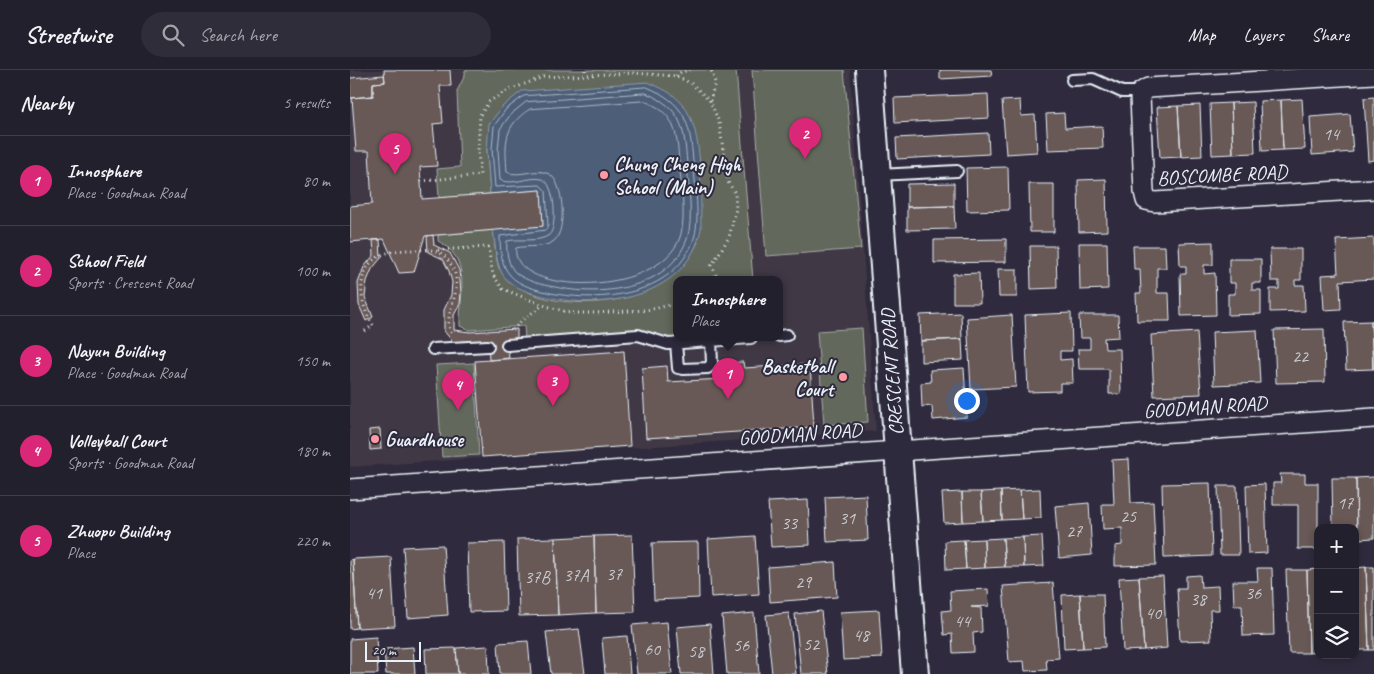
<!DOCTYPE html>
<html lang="en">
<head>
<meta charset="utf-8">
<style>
  :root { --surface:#23202e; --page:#2f2d3a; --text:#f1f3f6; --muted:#a3a3aa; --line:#403e4a; --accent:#db2777 }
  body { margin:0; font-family:Caveat,sans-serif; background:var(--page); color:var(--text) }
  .controls { position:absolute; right:15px; bottom:15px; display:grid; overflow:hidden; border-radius:10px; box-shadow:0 2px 8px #0003 }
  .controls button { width:45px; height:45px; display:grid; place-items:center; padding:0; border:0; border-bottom:1px solid var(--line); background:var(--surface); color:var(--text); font:25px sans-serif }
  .scale { position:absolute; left:15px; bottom:12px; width:56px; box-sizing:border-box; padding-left:5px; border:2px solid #e8f1f8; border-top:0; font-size:14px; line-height:18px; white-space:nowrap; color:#e8f1f8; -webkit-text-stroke:4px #2f2a3d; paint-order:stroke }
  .you { position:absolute; left:616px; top:330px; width:18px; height:18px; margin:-12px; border:4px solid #fff; border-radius:50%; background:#1a73e8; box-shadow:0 0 0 8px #1a73e833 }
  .badge { display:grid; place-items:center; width:32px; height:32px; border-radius:50%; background:var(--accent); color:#fff; font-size:16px; font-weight:700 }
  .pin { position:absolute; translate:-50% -41px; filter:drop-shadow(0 1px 2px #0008) }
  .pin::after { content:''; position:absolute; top:26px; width:18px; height:15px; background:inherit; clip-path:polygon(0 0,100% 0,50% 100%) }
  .popup { position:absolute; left:323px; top:206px; width:110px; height:65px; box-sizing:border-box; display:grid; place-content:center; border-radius:10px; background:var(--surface); filter:drop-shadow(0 1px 4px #0005); font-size:16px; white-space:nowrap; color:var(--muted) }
  .popup b { font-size:19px; color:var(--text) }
  .popup::after { content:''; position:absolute; left:50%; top:100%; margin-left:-10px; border:10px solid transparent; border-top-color:var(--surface) }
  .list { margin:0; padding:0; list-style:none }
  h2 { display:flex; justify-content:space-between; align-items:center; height:65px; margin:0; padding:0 20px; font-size:21px }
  h2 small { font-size:16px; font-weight:400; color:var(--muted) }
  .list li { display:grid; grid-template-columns:32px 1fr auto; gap:15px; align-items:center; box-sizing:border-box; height:90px; padding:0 20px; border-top:1px solid var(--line) }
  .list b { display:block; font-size:19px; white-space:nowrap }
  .list p { margin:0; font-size:16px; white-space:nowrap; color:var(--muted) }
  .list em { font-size:16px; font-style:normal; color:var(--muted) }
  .icon { flex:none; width:28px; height:28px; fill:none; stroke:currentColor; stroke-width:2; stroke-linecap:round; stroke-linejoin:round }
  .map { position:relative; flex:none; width:1024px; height:604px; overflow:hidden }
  header { display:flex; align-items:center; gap:30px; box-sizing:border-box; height:70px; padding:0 25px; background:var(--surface); border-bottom:1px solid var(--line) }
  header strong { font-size:24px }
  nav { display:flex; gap:28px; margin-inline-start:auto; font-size:18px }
  .search { width:350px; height:45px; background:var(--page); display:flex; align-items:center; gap:12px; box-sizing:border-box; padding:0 18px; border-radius:28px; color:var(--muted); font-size:19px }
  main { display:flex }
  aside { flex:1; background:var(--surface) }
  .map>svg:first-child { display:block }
</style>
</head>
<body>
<header>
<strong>Streetwise</strong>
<div class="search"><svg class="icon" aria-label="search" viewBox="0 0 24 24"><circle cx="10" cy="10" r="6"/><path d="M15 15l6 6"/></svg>Search here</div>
<nav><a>Map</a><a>Layers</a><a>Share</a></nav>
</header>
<main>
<aside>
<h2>Nearby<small>5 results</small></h2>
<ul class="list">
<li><span class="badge">1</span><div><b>Innosphere</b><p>Place · Goodman Road</p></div><em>80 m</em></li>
<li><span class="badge">2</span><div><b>School Field</b><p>Sports · Crescent Road</p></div><em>100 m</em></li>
<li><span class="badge">3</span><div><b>Nayun Building</b><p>Place · Goodman Road</p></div><em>150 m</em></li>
<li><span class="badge">4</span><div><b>Volleyball Court</b><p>Sports · Goodman Road</p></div><em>180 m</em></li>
<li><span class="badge">5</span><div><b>Zhuopu Building</b><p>Place</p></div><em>220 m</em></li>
</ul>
</aside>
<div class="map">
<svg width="1024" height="604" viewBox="0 0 1024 604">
  <rect width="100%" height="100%" fill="#2f2a3d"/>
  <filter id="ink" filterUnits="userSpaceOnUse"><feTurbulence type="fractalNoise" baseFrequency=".02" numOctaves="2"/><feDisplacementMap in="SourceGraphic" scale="10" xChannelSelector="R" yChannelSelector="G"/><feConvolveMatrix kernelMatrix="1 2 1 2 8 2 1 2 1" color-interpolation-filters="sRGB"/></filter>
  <g filter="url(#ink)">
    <!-- built -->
    <path fill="#403844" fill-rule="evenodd" d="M0 0H500L526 361 0 397ZM327 210H429V268H327Z"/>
    <!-- green -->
    <path fill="#63685b" stroke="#a6acaa" d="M115 0H386L403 210H327V268H363L318 271 289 262 175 270 174 256 119 260 110 256C109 227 123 189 88 171V165L143 160C145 171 145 187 149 198 151 202 156 206 159 209 190 240 264 237 301 219 323 209 338 193 348 172L137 79 140 124 89 128 87 99 110 97 107 21 115 5Z
      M402 0H494L511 179 416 186Z
      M512 258 518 352 474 355 467 261Z
      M124 293 129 385 92 387 86 295Z"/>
    <!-- water -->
    <path fill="#4e5f78" stroke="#8c99ab" d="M298 12C311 18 324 23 333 35 355 62 350 125 351 159 338 225 259 240 203 228 188 225 169 221 157 210 145 198 146 176 143 160L193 156 191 120 140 124 137 79 139 54 153 36 172 21Z"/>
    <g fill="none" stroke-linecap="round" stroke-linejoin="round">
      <!-- shore -->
      <path stroke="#aab7c5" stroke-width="1" d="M297 17C335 33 340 52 343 91 345 113 351 151 343 171 323 226 250 233 201 223 188 220 169 216 160 205 151 196 150 178 150 166L196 160 198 155 196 121 190 115 145 117 142 79 144 56 156 39 174 26Z
        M296 23C332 38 334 57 337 93 338 114 344 149 337 169 319 220 250 227 205 217 192 215 176 211 166 203 158 196 156 181 157 171 169 168 189 173 199 165 208 158 205 112 192 109 179 106 162 116 150 110L148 80 150 59 161 44 176 32Z
        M294 31C325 42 327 62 329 92 331 112 336 145 331 164 313 229 159 226 166 178 178 175 194 179 204 171 217 161 214 111 199 104 186 97 169 108 157 102 155 73 153 56 180 39Z"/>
    </g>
    <!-- building -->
    <path fill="#685856" stroke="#e8f1f8" d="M34 0H100L101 16H90L93 53 83 54 87 96 70 97 72 129 191 120 193 156 75 166 64 202 49 203 34 169 0 172V136L22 134 19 81H6L2 28 23 26V13L35 12Z
      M590 0H641L642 6 590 9Z
      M34 5 35 12 23 13V26L0 28V8Z
      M638 24 639 48 545 53 544 28Z
      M1024 27V90L1018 91 1014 28Z
      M952 29 955 79 933 80 931 30Z
      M670 30 671 46 685 45 687 82 656 84 652 31Z
      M931 30 933 80 912 81 910 31Z
      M903 32 905 83 883 84 881 33Z
      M881 33 883 84 862 85 860 34Z
      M850 35 852 86 831 87 828 36Z
      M828 36 831 87 810 88 807 37Z
      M714 43 715 58 752 56 753 78 698 80 696 44Z
      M1000 44 1003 82 962 85 960 47Z
      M638 63 639 84 547 89 546 68Z
      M658 97 659 140 617 141 616 98Z
      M756 109 757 161 729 162 728 110Z
      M604 113V136L557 137V114Z
      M679 114H704V162H680Z
      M604 136 605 159 557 160V137Z
      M83 165 84 175 100 183 109 200 111 222 110 234 104 245V260L120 262 167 259V268L157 269 159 288 139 290 138 270 103 272 94 261V240L101 225 102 212 99 201 93 189 78 182 77 166Z
      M1024 168V209L990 211 991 239 974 240 972 205 988 204 986 170Z
      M656 169V192L584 193V170Z
      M23 170H30L31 188 22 199 17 211 15 227 23 247 16 251 9 235 8 213 14 197 24 185Z
      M863 172V195H854V204L865 203 866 245 831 246 830 204H836V196H830L829 173Z
      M729 173H757L758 219 730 220Z
      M680 176H706L707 218 681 219Z
      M783 176H815L816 198H807V223H819L820 251H787L786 223H791L790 199H784Z
      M920 179H951V210H945V215H954L955 241 920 242V219H929V211H921Z
      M879 189H911V213H902V220H911V244L878 245V224H885V213H879Z
      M648 199H667V227H649Z
      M629 203 630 233H603V204Z
      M611 243 612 269 571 271 570 245Z
      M721 243 722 281H710V290L722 289 723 313H710V321L678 322 675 245Z
      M662 245 666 317 621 319 617 248Z
      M729 245H768L769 267 754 268 755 279H770L771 324H759V299H729L728 279H740V268H730Z
      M1024 250V299H1023L1021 251Z
      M1021 251 1023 299 996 300 994 252Z
      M974 259 975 312 926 313 924 260Z
      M907 260 910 313 864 315 862 262Z
      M847 262 851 324 804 326 801 265Z
      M612 269 613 290 571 292V271Z
      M274 281 280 376 132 387 125 291Z
      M393 292 394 298 460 294 464 357 296 368 292 298 317 296 318 312 373 309 372 293Z
      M614 298 617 347 583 350 582 336 572 337 571 313 581 312 580 300Z
      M30 359 31 379 20 380 19 360Z
      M779 389 781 433 803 432 806 495 765 496V476L772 475V458L753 459 752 434H764L762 390Z
      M930 404H955V413H968V479H948V435H923V413H931Z
      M1024 407V468L1007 469 1006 408Z
      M982 408H1006L1007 469H1005V458H983Z
      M860 413 862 486 814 488 812 414Z
      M915 414 917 483 898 484 896 415Z
      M868 416H887L889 485H870Z
      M690 419 691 448 672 449 670 420Z
      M670 420 672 449 652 450 651 421Z
      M651 421 652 450 633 451 631 422Z
      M612 422H631L633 451 613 452Z
      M612 422 613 452 594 453 592 423Z
      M516 425 518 470 477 472 475 427Z
      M458 430 460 475 421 477 418 432Z
      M739 433 742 485 709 488 705 436Z
      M282 465 285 542 246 543 244 466Z
      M244 466 246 543 208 545 205 468Z
      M405 466 409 524 361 527 358 469Z
      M692 466 694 496 674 497 673 467Z
      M673 467 674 497H655L653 468Z
      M205 468 208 545 169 546 167 469Z
      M653 468 655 497 635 498 634 469Z
      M634 469 635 498 616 499 614 470Z
      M614 470 616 499 596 500 595 471Z
      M154 472 156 541 119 542 117 473Z
      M348 472 349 528 304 530 302 473Z
      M93 475 98 545 58 548 53 477Z
      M41 487 45 556 7 558 3 489Z
      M3 489 7 558 0 559V490Z
      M485 492 487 527 420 532 418 497Z
      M1016 497H1024V580H1019Z
      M1016 497 1019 580H1005V498Z
      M907 498H922L924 565 893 566 892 535H884L883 511H908Z
      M968 499V582L959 583 957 500Z
      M936 500H957L959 583H939Z
      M850 505 851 517 868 516 869 540H860L861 570 830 571 827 518H836V506Z
      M813 506 817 578 794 580 789 507Z
      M789 507 794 580 773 581 769 508Z
      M703 513 709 588 696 589 697 600 675 601 674 591 659 592 653 516Z
      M638 519 639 536 621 537 631 538 632 562 623 563 624 582 603 583 602 564 594 565 592 541 601 540 600 521Z
      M730 524H753L755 577 733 578Z
      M730 524 733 578 714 579 712 525Z
      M529 540 532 588 493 590 490 542Z
      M471 541 478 604H451L445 544Z
      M404 543 409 604H377L372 546Z
      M439 543 446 604H422L416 545Z
      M317 552 322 604H287L282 555Z
      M360 554 364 604H331L327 557Z
      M229 559 235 604H201L196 562Z
      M277 566 280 604H255L252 568Z
      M26 567 28 604H0V569Z
      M178 571 181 604H150L148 573Z
      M138 576 139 604H108L106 578Z
      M63 577 65 604H36L34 579Z
      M106 578 108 604H76L75 579Z"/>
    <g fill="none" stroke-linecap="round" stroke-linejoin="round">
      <defs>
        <path id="lane" d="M722 10 743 9 772 22H791
          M528 105 607 101
          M429 266 437 265
          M326 273 328 298 333 299 358 298 362 293 361 271
          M157 275 288 265 318 274 401 268
          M83 279 138 276"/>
        <path id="street" d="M1024 4 798 18 791 22 790 26 794 122 796 130 805 132 1024 119
          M0 419 1024 348"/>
        <path id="secondary" d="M519 0 565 604"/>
      </defs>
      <!-- lane casing -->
      <use href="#lane" stroke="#e8f1f8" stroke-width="14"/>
      <!-- street casing -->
      <use href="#street" stroke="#e8f1f8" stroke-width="22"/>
      <!-- secondary casing -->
      <use href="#secondary" stroke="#e8f1f8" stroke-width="30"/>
      <!-- path -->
      <path stroke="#e8f1f8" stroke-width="3" stroke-dasharray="1 4" stroke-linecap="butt" d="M235 0V5
        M326 6 331 2 340 0
        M360 31 365 12 361 0
        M71 111 130 105 128 81 130 45 139 32 154 22 193 7 283 3 326 6 342 14 360 31 369 52 378 112 385 123 386 139 379 167 362 195 368 210
        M88 180 138 177 143 205 153 219 193 235 220 243H243L296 240 327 234
        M163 260 172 250 193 235
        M15 261 23 255C9 235 4 197 32 185 42 180 55 180 66 180 77 179 90 179 97 189 121 218 89 243 102 264"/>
      <!-- lane -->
      <use href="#lane" stroke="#2f2a3d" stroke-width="10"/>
      <!-- street -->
      <use href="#street" stroke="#2f2a3d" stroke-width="19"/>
      <!-- secondary -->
      <use href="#secondary" stroke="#2f2a3d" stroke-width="26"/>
    </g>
  </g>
  <!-- markers -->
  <g fill="#ff9aa2" stroke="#2f2a3d" stroke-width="2">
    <circle cx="254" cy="105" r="5"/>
    <circle cx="493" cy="307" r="5"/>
    <circle cx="25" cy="369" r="5"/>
  </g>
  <g text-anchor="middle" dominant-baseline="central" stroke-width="4" stroke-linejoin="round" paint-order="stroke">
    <!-- number labels -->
    <g font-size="18" fill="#c8cbd0">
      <text x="981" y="64">14</text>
      <text x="950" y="286">22</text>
      <text x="995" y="433">17</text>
      <text x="778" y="446">25</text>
      <text x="497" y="448">31</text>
      <text x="439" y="453">33</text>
      <text x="724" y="461">27</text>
      <text x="264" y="504">37</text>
      <text x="226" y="505">37A</text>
      <text x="187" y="507">37B</text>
      <text x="453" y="512">29</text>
      <text x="24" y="523">41</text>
      <text x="903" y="523">36</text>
      <text x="848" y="529">38</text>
      <text x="803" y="543">40</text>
      <text x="612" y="551">44</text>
      <text x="511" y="565">48</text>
      <text x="461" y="574">52</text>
      <text x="391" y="575">56</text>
      <text x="302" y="579">60</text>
      <text x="346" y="581">58</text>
    </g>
    <!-- poi labels -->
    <g font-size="20" font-weight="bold" fill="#e8f1f8" stroke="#2f2a3d" text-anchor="start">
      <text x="264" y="94">Chung Cheng High<tspan x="264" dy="23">School (Main)</tspan></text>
      <text x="483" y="296" text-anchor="end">Basketball<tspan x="483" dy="23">Court</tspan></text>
      <text x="35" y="369">Guardhouse</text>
    </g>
    <!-- street labels -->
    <g font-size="20" fill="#e8f1f8" stroke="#2f2a3d">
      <text transform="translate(872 105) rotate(-3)">BOSCOMBE ROAD</text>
      <text transform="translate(542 302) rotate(-94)">CRESCENT ROAD</text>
      <text transform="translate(855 337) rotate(-4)">GOODMAN ROAD</text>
      <text transform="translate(450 364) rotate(-4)">GOODMAN ROAD</text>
    </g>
  </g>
</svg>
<div class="controls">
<button>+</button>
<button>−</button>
<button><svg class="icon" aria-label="layers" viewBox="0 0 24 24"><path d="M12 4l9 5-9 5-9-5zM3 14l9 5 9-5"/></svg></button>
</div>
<div class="scale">20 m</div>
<div class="you"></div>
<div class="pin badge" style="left:378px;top:329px">1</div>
<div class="popup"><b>Innosphere</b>Place</div>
<div class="pin badge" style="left:455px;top:89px">2</div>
<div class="pin badge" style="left:203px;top:336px">3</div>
<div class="pin badge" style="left:108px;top:340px">4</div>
<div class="pin badge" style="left:45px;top:104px">5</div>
</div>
</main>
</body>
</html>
